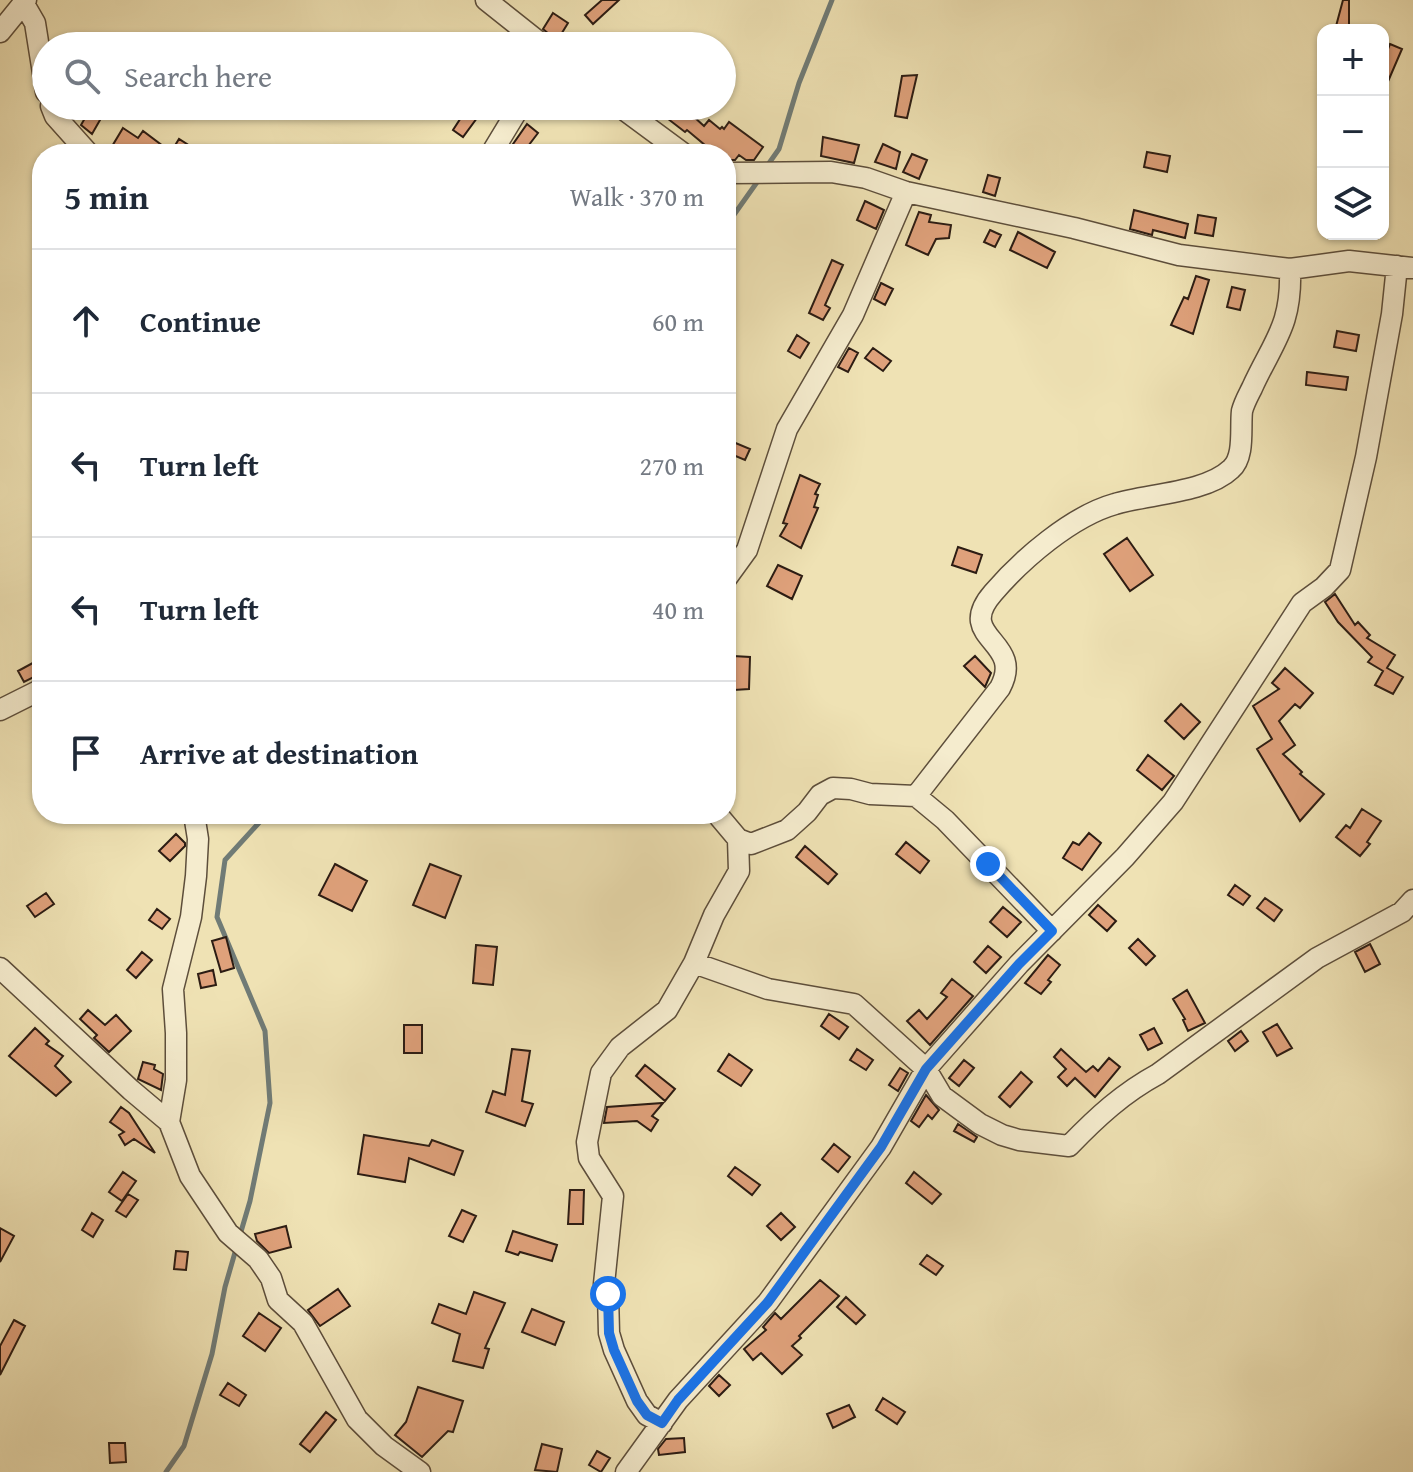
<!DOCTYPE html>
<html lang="en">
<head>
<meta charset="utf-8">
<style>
  :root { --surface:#fff; --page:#f6f6f7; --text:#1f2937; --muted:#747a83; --line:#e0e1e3 }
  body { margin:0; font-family:"Gentium Book Plus",serif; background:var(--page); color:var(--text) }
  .controls { position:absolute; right:24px; top:24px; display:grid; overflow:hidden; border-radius:16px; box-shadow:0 2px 6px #0004 }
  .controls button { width:72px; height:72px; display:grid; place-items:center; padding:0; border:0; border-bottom:2px solid var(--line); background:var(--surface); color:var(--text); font:40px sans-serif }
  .stop { position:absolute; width:24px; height:24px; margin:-18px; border:6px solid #1a73e8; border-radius:50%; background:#fff }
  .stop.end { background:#1a73e8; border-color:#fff; box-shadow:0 2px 8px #0008 }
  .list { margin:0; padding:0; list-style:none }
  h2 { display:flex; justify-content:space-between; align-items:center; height:104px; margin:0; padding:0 32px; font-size:34px }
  h2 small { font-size:26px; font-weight:400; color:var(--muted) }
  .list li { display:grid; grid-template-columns:52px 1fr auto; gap:24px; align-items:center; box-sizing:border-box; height:144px; padding:0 32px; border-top:2px solid var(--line) }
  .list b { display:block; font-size:30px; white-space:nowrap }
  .list em { font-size:26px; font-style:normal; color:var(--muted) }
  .icon { flex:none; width:44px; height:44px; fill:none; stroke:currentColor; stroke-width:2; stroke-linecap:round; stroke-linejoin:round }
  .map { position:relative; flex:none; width:1413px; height:1472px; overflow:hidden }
  .search { position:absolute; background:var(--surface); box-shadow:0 2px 6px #0004; left:32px; top:32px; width:704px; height:88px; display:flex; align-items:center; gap:20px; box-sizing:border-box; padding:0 28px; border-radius:44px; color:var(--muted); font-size:30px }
  .panel { position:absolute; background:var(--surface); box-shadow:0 2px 6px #0004; left:32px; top:144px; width:704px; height:680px; border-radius:32px }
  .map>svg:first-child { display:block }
</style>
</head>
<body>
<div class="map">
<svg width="1413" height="1472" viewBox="0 0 1413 1472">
  <rect width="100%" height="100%" fill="#efe2b4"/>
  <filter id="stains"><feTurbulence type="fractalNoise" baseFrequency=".0025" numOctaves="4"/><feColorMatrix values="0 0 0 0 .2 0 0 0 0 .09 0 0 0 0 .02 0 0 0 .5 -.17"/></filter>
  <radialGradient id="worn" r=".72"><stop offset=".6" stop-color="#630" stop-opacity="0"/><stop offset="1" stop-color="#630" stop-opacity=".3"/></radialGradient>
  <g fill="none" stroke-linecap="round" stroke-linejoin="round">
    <!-- stream -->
    <path stroke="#707b76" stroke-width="5" d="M767 166 779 149 799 83 832 0
      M726 226 760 178
      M726 387 729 393 726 399
      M240 1235 250 1201 270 1103 265 1031 217 917 225 860 267 814
      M166 1472 184 1446 212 1354 225 1287 236 1249"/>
  </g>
  <!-- building -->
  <path fill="#dfa17b" stroke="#2c1c13" stroke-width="2" d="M602 0H619L593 24 585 15Z
    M1343 0H1349V30H1335Z
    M553 13 568 23 557 41 543 29Z
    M1390 44 1402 49 1383 93V61Z
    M917 75 907 118 895 116 902 76Z
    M92 106H108L92 134 81 125Z
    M641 106H682L704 126 709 120 720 129 722 127 724 129 729 122 763 147 754 160H746L739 155 735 160H726V154H700L706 146 687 130 685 132 663 115 659 119Z
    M466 110 477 118 463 137 453 130Z
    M527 124 538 133 522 154H506Z
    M123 128 138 138 143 131 171 152 179 139 190 146 184 154H120L111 148Z
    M823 137 859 145 854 163 821 156Z
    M883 144 900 152 896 169 875 162Z
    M1147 152 1170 156 1167 172 1144 167Z
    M912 154 927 160 919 179 903 172Z
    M988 175 1000 178 995 196 983 192Z
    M865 201 884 210 876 229 857 220Z
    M1134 210 1188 224 1185 238 1153 230 1152 235 1130 229Z
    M919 212 931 215 929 222 951 225 949 238 936 239 928 255 906 245Z
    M1198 215 1216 218 1213 236 1195 233Z
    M990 230 1001 235 995 247 984 242Z
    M1018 232 1055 252 1047 268 1010 250Z
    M832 260 843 265 825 305 830 308 823 320 809 313Z
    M1196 276 1209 280 1193 334 1171 325 1184 297 1188 299Z
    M881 283 893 289 885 305 874 299Z
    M1232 287 1245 290 1240 310 1227 307Z
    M1337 331 1359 335 1356 351 1334 347Z
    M797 335 809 343 800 358 788 351Z
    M849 348 858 353 848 372 838 367Z
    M873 348 891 361 883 371 865 358Z
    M1307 372 1348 377 1346 390 1306 385Z
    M726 439 750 449 745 460 726 452Z
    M800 475 820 484 815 494 818 495 814 507 818 508 801 548 780 536 787 524 783 523Z
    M1127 538 1153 575 1130 591 1104 554Z
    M958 547 982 555 976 573 952 565Z
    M778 565 802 576 792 599 767 586Z
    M1335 594 1355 625 1358 622 1370 635 1367 638 1395 655 1387 668 1403 677 1393 694 1375 685 1383 671 1368 662 1372 657 1338 622 1325 602Z
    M733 656 750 657 749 689 734 690Z
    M975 656 991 673 985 687 964 666Z
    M42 658V673L24 682 18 671Z
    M1285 668 1313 693 1300 708 1295 704 1279 721 1295 745 1283 754 1302 772 1300 774 1324 794 1300 821 1257 749 1272 739 1253 706 1279 689 1272 683Z
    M1181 704 1200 722 1184 739 1165 721Z
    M1148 755 1174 776 1162 790 1137 770Z
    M1362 809 1381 821 1367 842 1370 844 1360 856 1336 837 1346 825 1350 828Z
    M1089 833 1101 843 1082 870 1063 858 1073 842 1079 845Z
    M176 834 185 843V846L170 861 159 851Z
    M906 842 929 861 920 873 896 854Z
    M805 846 837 874 828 884 796 857Z
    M335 864 367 881 352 911 319 895Z
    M430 864 461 876 445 918 413 905Z
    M1235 885 1250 896 1243 905 1228 895Z
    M46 893 54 904 35 917 27 906Z
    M1265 898 1282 910 1274 921 1257 908Z
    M1098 905 1116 921 1107 931 1089 915Z
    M1003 907 1021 922 1007 937 990 922Z
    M157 909 170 919 162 929 149 920Z
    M226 937 234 968 221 972 212 941Z
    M1138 939 1155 956 1146 965 1129 948Z
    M1370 944 1380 964 1365 972 1355 952Z
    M476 945 497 947 493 985 473 983Z
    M988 946 1001 957 986 973 974 962Z
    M142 952 152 960 136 978 127 970Z
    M1048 955 1060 965 1048 980 1051 982 1041 994 1025 983Z
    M213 970 216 985 201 988 198 974Z
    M952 979 973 996 930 1045 907 1021 919 1010 927 1019 947 997 941 993Z
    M1187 990 1205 1023 1188 1031 1183 1020 1185 1019 1173 999Z
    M88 1010 105 1025 116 1015 131 1031 109 1052 94 1038 97 1035 80 1019Z
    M829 1014 848 1027 839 1039 821 1026Z
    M1277 1024 1292 1048 1277 1056 1263 1032Z
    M404 1025H422V1053H404Z
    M35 1028 49 1041 46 1044 63 1056 55 1066 71 1082 56 1096 9 1056Z
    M1154 1028 1162 1043 1148 1050 1140 1035Z
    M1241 1031 1248 1041 1235 1051 1228 1041Z
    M512 1049 530 1051 522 1101 533 1104 525 1126 486 1112 493 1091 505 1095Z
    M857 1049 873 1060 866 1070 850 1060Z
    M1061 1049 1086 1072 1093 1066 1098 1071 1109 1058 1120 1067 1095 1097 1075 1078 1067 1086 1058 1077 1066 1069 1054 1057Z
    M729 1054 752 1070 741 1086 718 1071Z
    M964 1060 974 1068 959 1086 949 1078Z
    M143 1062 155 1065 154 1069 163 1074 161 1090 138 1079Z
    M645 1065 675 1089 665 1101 636 1076Z
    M900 1068 908 1073 898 1091 889 1085Z
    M1021 1072 1032 1082 1010 1107 999 1097Z
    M926 1095 939 1110 932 1119 928 1115 919 1127 911 1121Z
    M663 1103 652 1116 658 1120 651 1131 637 1121 604 1123 607 1107Z
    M121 1107 129 1113 155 1153 134 1139 125 1145 119 1135 124 1132 110 1122Z
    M958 1124 977 1137 974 1142 954 1131Z
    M364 1135 429 1146 432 1140 463 1151 454 1175 409 1158 405 1182 358 1174Z
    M834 1144 850 1157 838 1172 822 1159Z
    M735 1167 760 1185 752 1195 728 1176Z
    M123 1172 136 1181 122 1201 109 1192Z
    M914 1172 941 1194 932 1204 906 1183Z
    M570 1190H584L583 1224H568Z
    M128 1194 138 1200 126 1217 116 1211Z
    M462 1210 476 1216 463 1242 449 1236Z
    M92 1213 103 1220 93 1237 82 1230Z
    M781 1213 795 1227 781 1240 767 1226Z
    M286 1226 291 1247 269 1253 257 1241 255 1234Z
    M0 1228 14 1236 0 1262Z
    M513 1231 557 1245 552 1261 520 1252 518 1255 506 1251Z
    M176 1251 188 1252 186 1270 174 1269Z
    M927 1255 943 1266 936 1275 920 1264Z
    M820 1280 839 1296 799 1336 801 1338 792 1346 802 1355 782 1374 761 1353 753 1360 744 1349 766 1330 763 1327 775 1313 781 1319Z
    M338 1289 350 1306 320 1326 308 1310Z
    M474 1292 505 1303 485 1348 489 1349 483 1368 453 1361 460 1334 432 1323 439 1304 466 1314Z
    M846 1297 865 1315 856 1324 837 1307Z
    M532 1309 564 1322 555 1345 522 1332Z
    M259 1313 281 1328 265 1351 243 1336Z
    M14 1320 25 1326 0 1375V1346Z
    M719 1375 730 1385 719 1396 709 1386Z
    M228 1383 246 1395 239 1406 220 1395Z
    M418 1387 463 1401 453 1432 448 1431 422 1457 395 1435 406 1422Z
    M883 1398 905 1412 897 1424 876 1410Z
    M849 1405 855 1417 833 1428 827 1414Z
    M326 1412 336 1420 310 1452 300 1444Z
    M684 1438 685 1452 659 1455 658 1449 666 1439Z
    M109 1443H125L126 1462 110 1463Z
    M542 1444 562 1449 557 1472 535 1470Z
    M597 1451 610 1458 601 1472 589 1465Z"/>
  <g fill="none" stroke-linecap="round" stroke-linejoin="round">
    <defs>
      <path id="minor" d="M486 0 544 46
        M24 4 35 23 46 92
        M0 32 26 0
        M51 106 55 116 89 154
        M619 106 684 154
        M491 154 520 106
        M726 173 831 172 866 178 906 192 1074 228 1179 255 1290 269 1349 261 1413 268
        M726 579 747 550 787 429 853 315 906 192
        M0 710 42 689
        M916 796 1000 688C1026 640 953 639 993 593 1022 559 1072 516 1115 504 1147 494 1206 493 1231 469 1245 457 1240 428 1242 411 1244 403 1248 396 1252 388 1274 340 1292 326 1290 269
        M717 814 738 839 751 844 787 830 807 812 820 795 833 788 851 789 870 794 916 796 945 820 1052 931
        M694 963 768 989 854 1004 926 1069 942 1096 980 1124 1002 1135 1019 1140 1069 1146C1097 1117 1123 1093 1158 1074L1317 958 1402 912 1413 900
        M0 968 131 1090 169 1122 190 1176 228 1233 258 1259 271 1278 278 1300 303 1323 357 1419 384 1446 420 1472
        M169 1122 176 1080V1033L173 989 191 917 196 876 198 839 194 814
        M662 1423 647 1415 637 1401 614 1350 609 1333 608 1294 604 1284 613 1196 589 1158 587 1142 601 1073 620 1047 667 1010 694 963 714 915 739 871 738 839
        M626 1472 678 1400 768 1302 881 1147 926 1069 1019 964 1125 857 1173 802 1302 603 1324 587 1340 570 1366 457 1392 314 1397 266"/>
    </defs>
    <!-- minor casing -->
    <use href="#minor" stroke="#5d4e3b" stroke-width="23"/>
    <!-- minor -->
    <use href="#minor" stroke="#f5ecce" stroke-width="20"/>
  </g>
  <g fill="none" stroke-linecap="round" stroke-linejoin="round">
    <!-- route -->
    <path stroke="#1a73e8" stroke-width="10" d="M608 1294 609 1333 614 1350 637 1401 647 1415 662 1423 678 1400 768 1302 881 1147 926 1069 1019 964 1052 931 988 864"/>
  </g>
  <rect width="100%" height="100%" filter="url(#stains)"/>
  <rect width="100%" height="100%" fill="url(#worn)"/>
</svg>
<div class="controls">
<button>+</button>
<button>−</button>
<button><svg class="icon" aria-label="layers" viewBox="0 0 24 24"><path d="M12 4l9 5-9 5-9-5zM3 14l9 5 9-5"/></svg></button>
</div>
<div class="stop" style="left:608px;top:1294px"></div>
<div class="stop end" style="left:988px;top:864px"></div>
<div class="search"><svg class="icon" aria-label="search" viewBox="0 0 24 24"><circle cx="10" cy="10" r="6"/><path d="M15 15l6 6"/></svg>Search here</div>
<section class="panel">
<h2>5 min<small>Walk · 370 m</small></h2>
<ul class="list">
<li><svg class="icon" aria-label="ahead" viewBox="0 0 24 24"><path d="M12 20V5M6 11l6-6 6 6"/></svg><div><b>Continue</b></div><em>60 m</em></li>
<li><svg class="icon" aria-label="left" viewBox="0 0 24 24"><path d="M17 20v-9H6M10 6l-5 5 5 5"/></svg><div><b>Turn left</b></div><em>270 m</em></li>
<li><svg class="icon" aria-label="left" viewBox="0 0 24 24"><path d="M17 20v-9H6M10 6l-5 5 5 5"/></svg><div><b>Turn left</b></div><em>40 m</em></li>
<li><svg class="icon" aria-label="arrive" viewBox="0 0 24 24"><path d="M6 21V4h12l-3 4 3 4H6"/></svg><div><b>Arrive at destination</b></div></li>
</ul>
</section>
</div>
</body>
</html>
